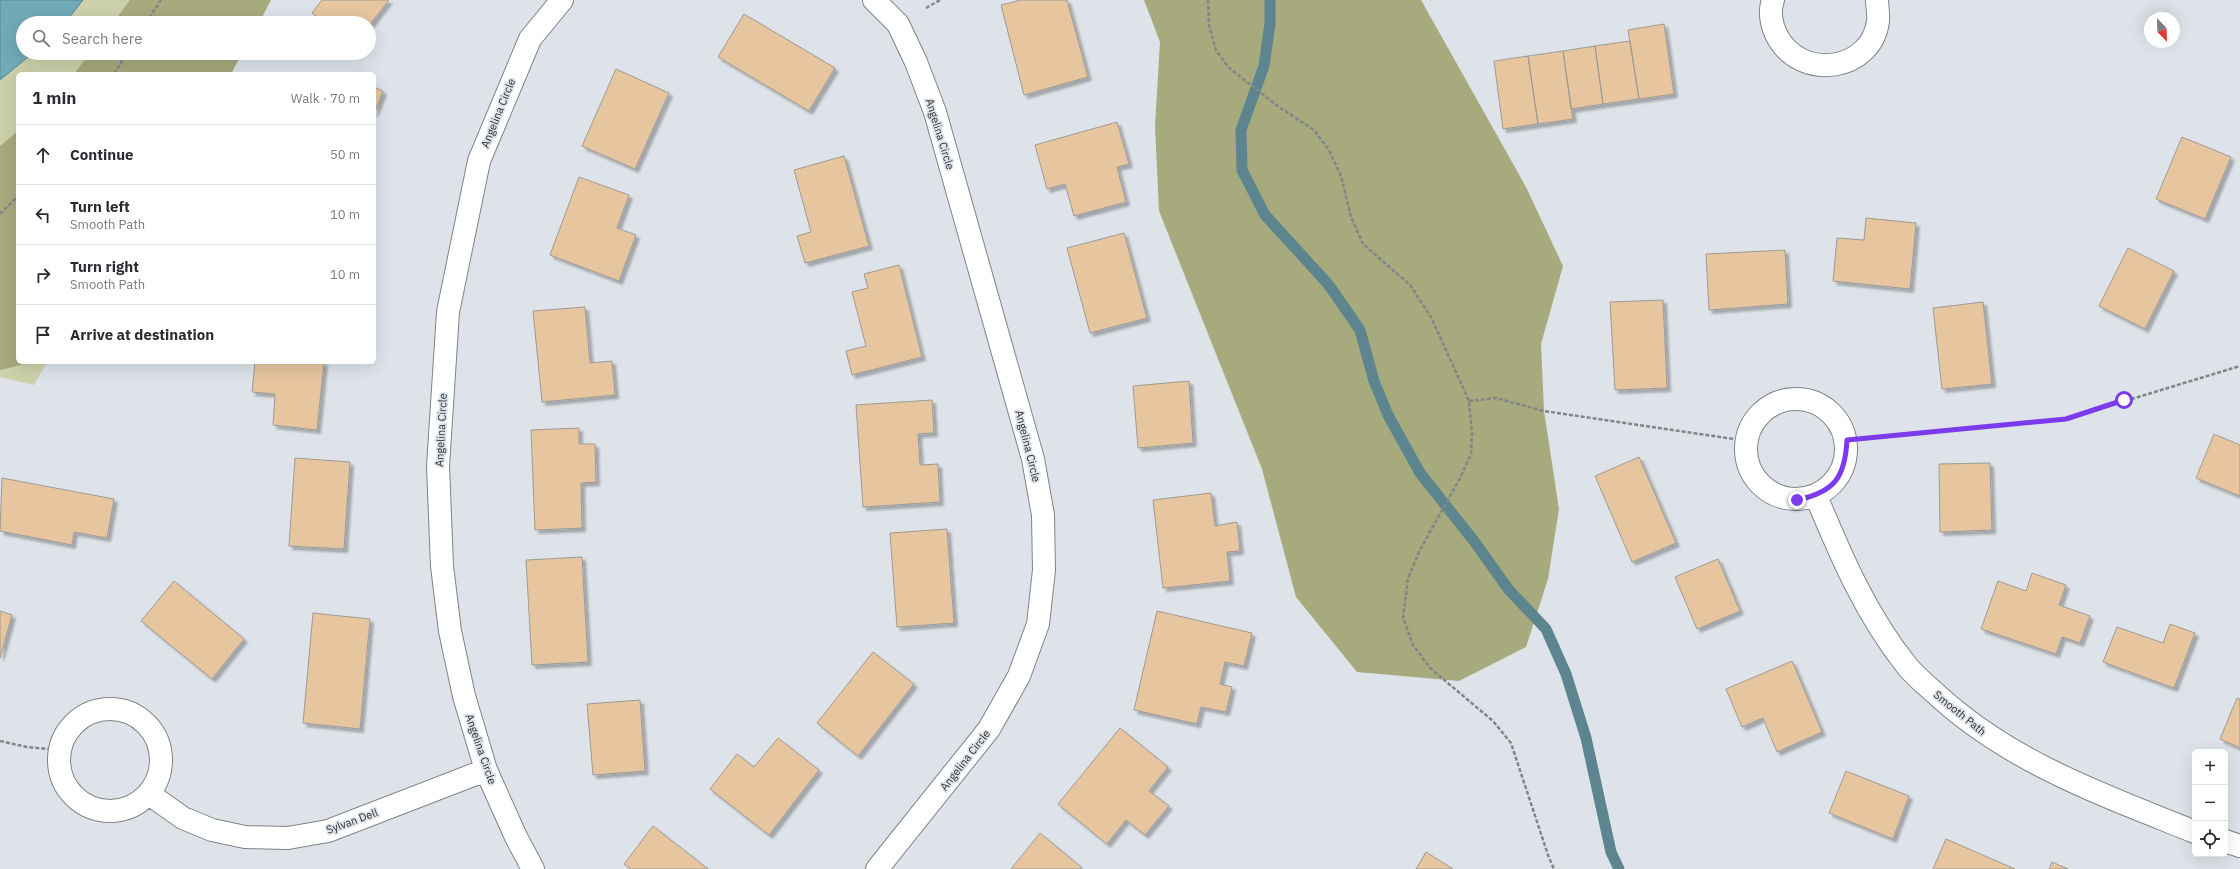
<!DOCTYPE html>
<html lang="en">
<head>
<meta charset="utf-8">
<style>
  :root { --surface:#fff; --page:#f7f7f7; --text:#2b2b33; --muted:#7c7c81; --line:#e1e1e2 }
  body { margin:0; font-family:"IBM Plex Sans",sans-serif; background:var(--page); color:var(--text) }
  .controls { position:absolute; right:12px; bottom:12px; display:grid; overflow:hidden; border-radius:6px; box-shadow:0 4px 16px #0002 }
  .controls button { width:36px; height:36px; display:grid; place-items:center; padding:0; border:0; border-bottom:1px solid var(--line); background:var(--surface); color:var(--text); font:20px sans-serif }
  .compass { position:absolute; left:2144px; top:12px; width:36px; height:36px; border-radius:50%; background:var(--surface); box-shadow:0 4px 16px #0002; rotate:157deg }
  .stop { position:absolute; width:12px; height:12px; margin:-9px; border:3px solid #7c3aed; border-radius:50%; background:#fff }
  .stop.end { background:#7c3aed; border-color:#fff; box-shadow:0 1px 4px #0008 }
  .list { margin:0; padding:0; list-style:none }
  h2 { display:flex; justify-content:space-between; align-items:center; height:52px; margin:0; padding:0 16px; font-size:17px }
  h2 small { font-size:13px; font-weight:400; color:var(--muted) }
  .list li { display:grid; grid-template-columns:26px 1fr auto; gap:12px; align-items:center; box-sizing:border-box; height:60px; padding:0 16px; border-top:1px solid var(--line) }
  .list b { display:block; font-size:15px; white-space:nowrap }
  .list p { margin:0; font-size:13px; white-space:nowrap; color:var(--muted) }
  .list em { font-size:13px; font-style:normal; color:var(--muted) }
  .icon { flex:none; width:22px; height:22px; fill:none; stroke:currentColor; stroke-width:2; stroke-linecap:round; stroke-linejoin:round }
  .map { position:relative; flex:none; width:2240px; height:869px; overflow:hidden }
  .search { position:absolute; background:var(--surface); box-shadow:0 4px 16px #0002; left:16px; top:16px; width:360px; height:44px; display:flex; align-items:center; gap:10px; box-sizing:border-box; padding:0 14px; border-radius:22px; color:var(--muted); font-size:15px }
  .panel { position:absolute; background:var(--surface); box-shadow:0 4px 16px #0002; left:16px; top:72px; width:360px; height:292px; border-radius:6px }
  .map>svg:first-child { display:block }
</style>
</head>
<body>
<div class="map">
<svg width="2240" height="869" viewBox="0 0 2240 869">
  <defs>
    <filter id="shadow"><feDropShadow dx="3.5" dy="3.5" stdDeviation="1" flood-color="#0004"/></filter>
  </defs>
  <rect width="100%" height="100%" fill="#dde3e8"/>
  <!-- green -->
  <path fill="#cdd1aa" d="M0 0H248L235 23H23V53H218L207 74H18V362H47L34 385 0 377Z"/>
  <!-- forest -->
  <path fill="#a6aa7c" d="M130 0H271L259 23H113Z
    M1144 0H1421L1526 187 1563 266 1541 344 1544 411 1559 509 1548 579 1526 647 1459 681 1357 672 1296 597 1262 469 1159 211 1155 126 1160 42Z
    M90 53H242L231 74H74Z
    M18 131V362H33L0 370V146Z"/>
  <!-- water -->
  <path fill="#70aab8" stroke="#5c858f" d="M0 0H83L65 23H23V53H33L0 80Z"/>
  <g fill="none" stroke-linecap="round" stroke-linejoin="round">
    <!-- stream -->
    <path stroke="#5c858f" stroke-width="11" d="M1270 0V23L1264 66 1241 130 1242 170 1265 215 1328 284 1360 330 1374 381 1388 415 1420 473 1474 541 1509 590 1546 629 1566 674 1586 738 1611 852 1619 869"/>
  </g>
  <!-- building -->
  <path fill="#e6c59f" stroke="#9f9a95" filter="url(#shadow)" d="M322 0H389L369 26V23H325L312 13Z
    M1021 0H1067L1088 77 1024 95 1001 5Z
    M744 14 835 68 809 111 718 57Z
    M1664 24 1674 94 1639 99 1628 30Z
    M1630 41 1639 99 1603 104 1595 46Z
    M1595 46 1603 104 1571 109 1563 51Z
    M1563 51 1573 119 1538 124 1528 56Z
    M1528 56 1538 124 1503 129 1494 61Z
    M616 69 669 93 635 169 582 146Z
    M374 87 383 91 374 114Z
    M1117 122 1129 164 1117 167 1126 202 1074 216 1065 184 1047 189 1035 145Z
    M2182 137 2231 157 2205 219 2156 199Z
    M844 156 869 246 805 263 797 236 811 232 794 170Z
    M579 177 629 195 617 228 636 235 619 281 550 255Z
    M1866 218 1916 223 1910 289 1833 281 1837 238 1864 240Z
    M1124 233 1147 318 1090 333 1067 248Z
    M2128 248 2174 271 2145 329 2099 306Z
    M1785 250 1788 304 1709 310 1706 254Z
    M899 265 922 357 852 375 846 351 866 346 852 292 868 288 864 274Z
    M1663 300 1667 388 1615 390 1610 302Z
    M1983 302 1992 384 1942 389 1933 308Z
    M585 307 590 363 612 361 615 395 542 402 533 311Z
    M255 362H324L317 430 273 425 275 394 252 392Z
    M1189 381 1193 443 1138 448 1133 386Z
    M932 400 934 433 918 434 920 465 938 464 940 502 863 507 856 405Z
    M579 428V444H595L596 482 581 483 582 528 535 530 531 430Z
    M2214 434 2240 445V496L2196 478Z
    M1639 457 1676 543 1632 562 1595 476Z
    M295 458 350 462 344 549 289 546Z
    M1990 463 1992 530 1940 532 1939 464Z
    M2 478 114 499 107 538 74 532 72 545 0 531Z
    M1211 493 1215 526 1237 522 1240 551 1227 552 1230 581 1163 588 1153 500Z
    M947 529 954 623 897 627 890 533Z
    M582 557 588 662 532 665 526 560Z
    M1718 559 1740 611 1697 629 1675 577Z
    M2032 573 2066 585 2059 605 2090 616 2080 643 2062 637 2056 654 1981 629 1998 581 2026 591Z
    M174 581 244 639 212 679 141 621Z
    M0 611 12 615 0 658Z
    M1157 611 1252 633 1244 666 1225 662 1220 684 1232 687 1226 712 1201 707 1197 724 1134 710Z
    M313 613 370 619 360 729 303 723Z
    M2170 624 2195 633 2174 688 2103 662 2117 627 2163 643Z
    M873 652 914 684 858 756 817 723Z
    M1792 661 1822 732 1777 752 1763 718 1742 727 1726 689Z
    M2237 698 2240 699V748L2220 739Z
    M640 700 645 771 593 775 587 704Z
    M1120 728 1168 767 1149 791 1169 806 1145 835 1126 820 1107 844 1058 804Z
    M778 738 819 770 769 835 710 789 737 754 754 767Z
    M1846 771 1909 796 1893 839 1829 813Z
    M653 826 708 869H631L624 864Z
    M1040 833 1081 867 1080 869H1011Z
    M1946 839 2015 869H1933Z
    M1426 852 1453 869H1416Z
    M2052 862 2068 869H2049Z"/>
  <g fill="none" stroke-linecap="round" stroke-linejoin="round">
    <defs>
      <path id="minor" d="M874 0 898 24 916 62 935 112 1033 459 1043 515 1044 570 1038 624 1019 676 989 729 877 869
        M1773 0C1769 11 1771 25 1777 36 1801 82 1872 71 1878 21 1879 15 1877 7 1877 0
        M1746 449a50 50 0 1 1 100 0a50 50 0 1 1-100 0Z
        M1816 496C1841 556 1866 615 1907 666 1915 676 1926 685 1935 693 2009 762 2103 795 2195 832
        M59 760a51 51 0 1 1 102 0a51 51 0 1 1-102 0Z
        M149 794 183 818 212 830 245 837 288 838 328 831 486 770
        M2225 841 2240 846
        M533 869 516 837 486 770 464 696 450 631 442 566 438 466 448 312 479 161 530 39 562 0"/>
    </defs>
    <!-- minor casing -->
    <use href="#minor" stroke="#7f8488" stroke-width="24"/>
    <!-- path -->
    <path stroke="#828689" stroke-width="2.5" stroke-dasharray="4 2" stroke-linecap="butt" d="M1208 0 1209 25 1216 50 1228 67 1279 107 1314 130 1329 150 1341 176 1351 217 1363 244 1410 285 1431 317 1469 401 1472 433 1471 454 1460 478 1420 550 1408 578 1403 618 1413 645 1430 668 1493 721 1511 743 1548 855 1554 869
      M926 8 940 0
      M146 23 161 0
      M114 74 127 53
      M0 214 18 196
      M1469 401 1496 398 1544 411 1747 441
      M1847 440 2066 419 2240 366
      M0 741 27 747 59 750"/>
    <!-- minor -->
    <use href="#minor" stroke="#fff" stroke-width="22"/>
  </g>
  <g fill="none" stroke-linecap="round" stroke-linejoin="round">
    <!-- route -->
    <path stroke="#7c3aed" stroke-width="5" d="M1797 500C1835 492 1845 477 1847 440L2066 419 2124 400"/>
  </g>
  <g text-anchor="middle" dominant-baseline="central" stroke-width="3.5" stroke-linejoin="round" paint-order="stroke">
    <!-- street labels -->
    <g font-size="11" fill="#2c2e30" stroke="#dde3e8">
      <text transform="translate(498 113) rotate(-68)">Angelina Circle</text>
      <text transform="translate(940 134) rotate(73)">Angelina Circle</text>
      <text transform="translate(441 430) rotate(-87)">Angelina Circle</text>
      <text transform="translate(1028 446) rotate(76)">Angelina Circle</text>
      <text transform="translate(1960 713) rotate(39)">Smooth Path</text>
      <text transform="translate(481 749) rotate(71)">Angelina Circle</text>
      <text transform="translate(965 760) rotate(-52)">Angelina Circle</text>
      <text transform="translate(352 821) rotate(-20)">Sylvan Dell</text>
    </g>
  </g>
</svg>
<div class="controls">
<button>+</button>
<button>−</button>
<button><svg class="icon" aria-label="locate" viewBox="0 0 24 24"><circle cx="12" cy="12" r="6"/><path d="M12 2v4M12 18v4M2 12h4M18 12h4"/></svg></button>
</div>
<svg class="compass" viewBox="-18 -18 36 36"><path d="M0-13l5 13h-10z" fill="#e53935"/><path d="M0 13l5-13h-10z" fill="#7c7c81"/></svg>
<div class="stop" style="left:2124px;top:400px"></div>
<div class="stop end" style="left:1797px;top:500px"></div>
<div class="search"><svg class="icon" aria-label="search" viewBox="0 0 24 24"><circle cx="10" cy="10" r="6"/><path d="M15 15l6 6"/></svg>Search here</div>
<section class="panel">
<h2>1 min<small>Walk · 70 m</small></h2>
<ul class="list">
<li><svg class="icon" aria-label="ahead" viewBox="0 0 24 24"><path d="M12 20V5M6 11l6-6 6 6"/></svg><div><b>Continue</b></div><em>50 m</em></li>
<li><svg class="icon" aria-label="left" viewBox="0 0 24 24"><path d="M17 20v-9H6M10 6l-5 5 5 5"/></svg><div><b>Turn left</b><p>Smooth Path</p></div><em>10 m</em></li>
<li><svg class="icon" aria-label="right" viewBox="0 0 24 24"><path d="M7 20v-9h11M14 6l5 5-5 5"/></svg><div><b>Turn right</b><p>Smooth Path</p></div><em>10 m</em></li>
<li><svg class="icon" aria-label="arrive" viewBox="0 0 24 24"><path d="M6 21V4h12l-3 4 3 4H6"/></svg><div><b>Arrive at destination</b></div></li>
</ul>
</section>
</div>
</body>
</html>
